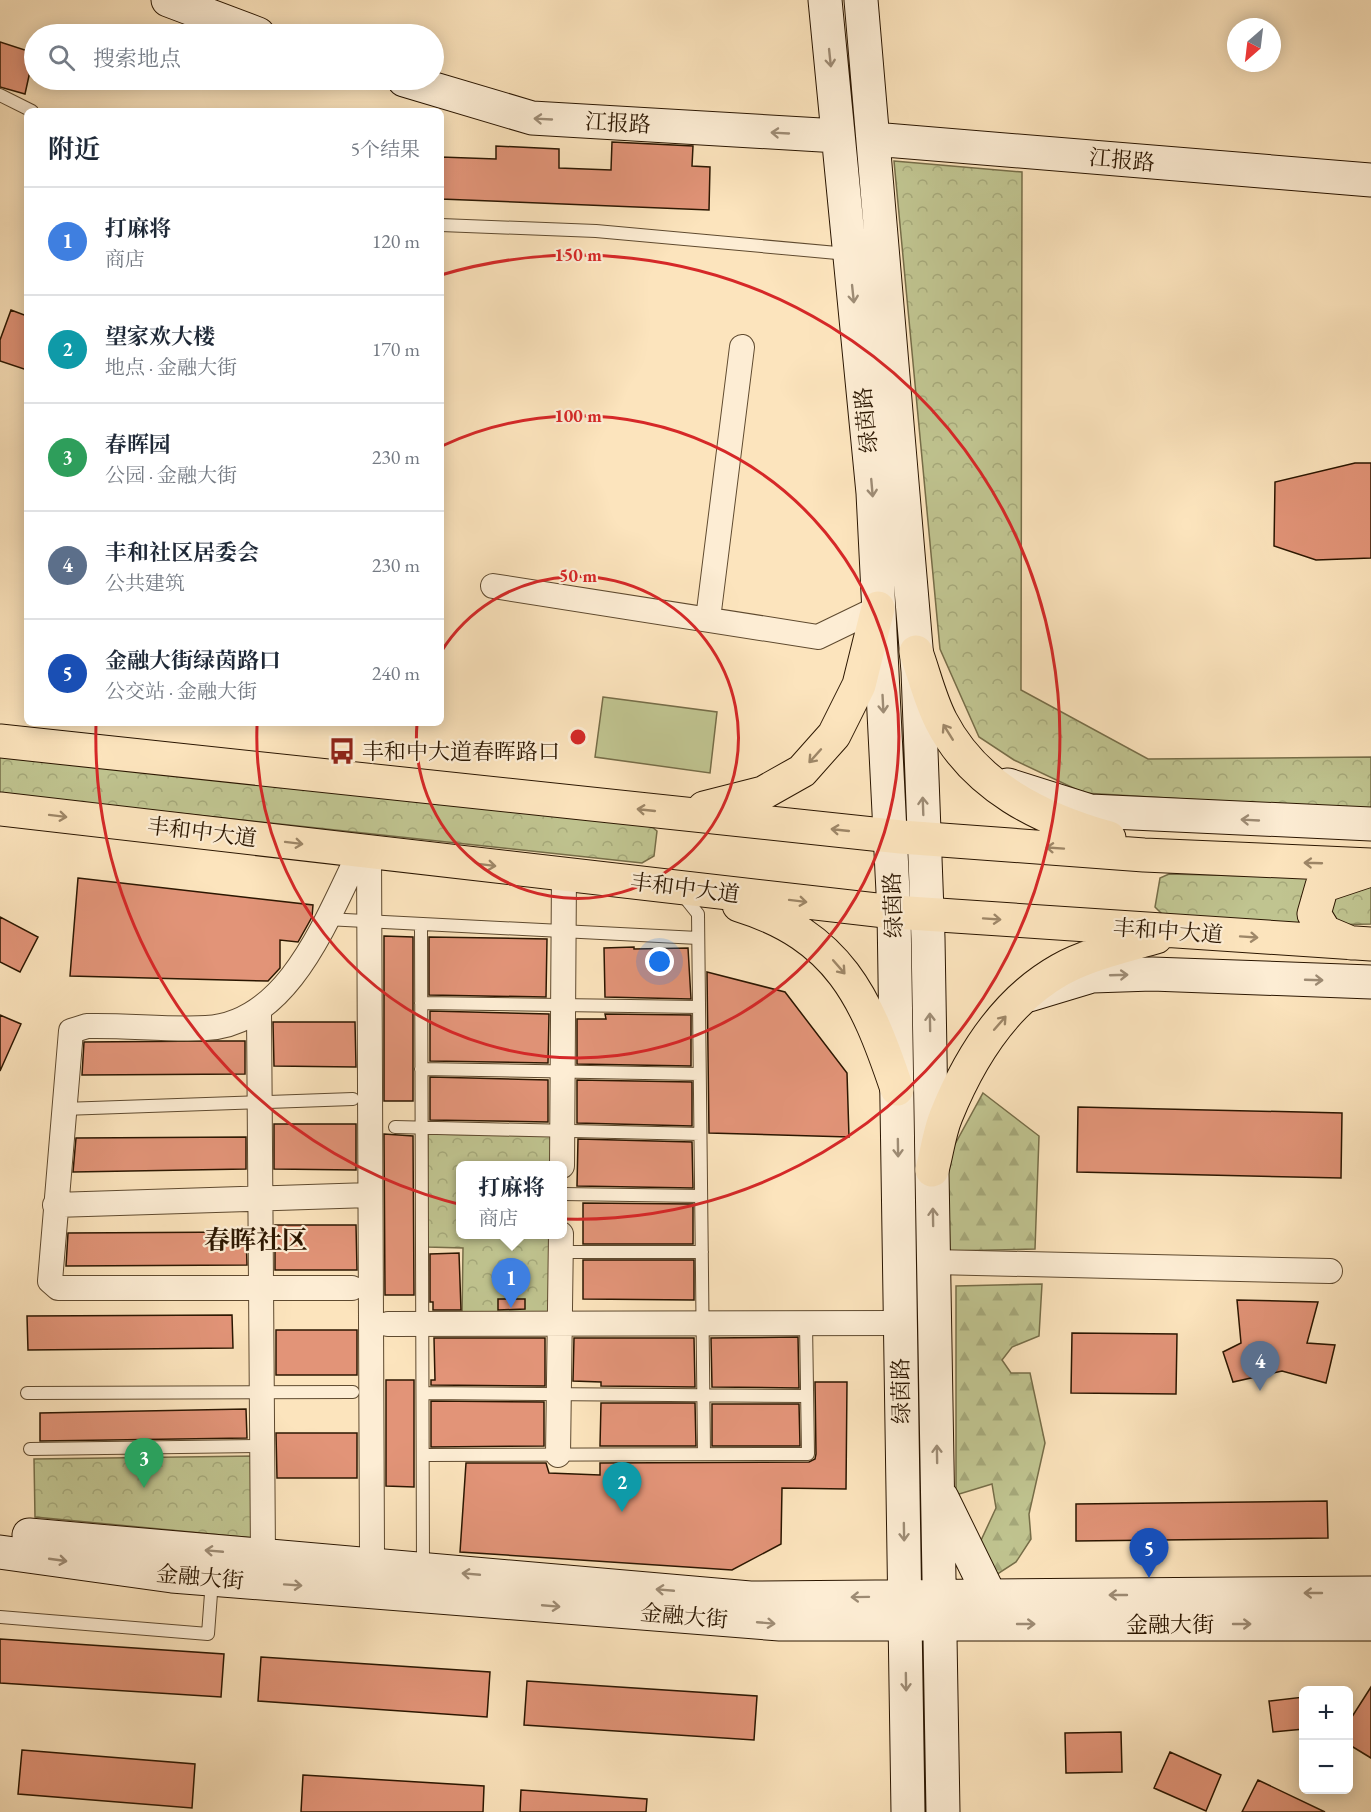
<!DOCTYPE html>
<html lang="zh">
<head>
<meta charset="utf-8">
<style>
  :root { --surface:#fff; --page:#f6f6f7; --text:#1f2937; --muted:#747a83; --line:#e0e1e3; --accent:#7c3aed }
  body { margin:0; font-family:"EB Garamond","Noto Serif SC",serif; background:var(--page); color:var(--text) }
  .controls { position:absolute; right:18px; bottom:18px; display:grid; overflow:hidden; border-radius:9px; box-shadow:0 3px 15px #0003 }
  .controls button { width:54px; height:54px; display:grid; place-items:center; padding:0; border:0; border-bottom:2px solid var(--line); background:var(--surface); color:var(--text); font:30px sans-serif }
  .compass { position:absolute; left:1227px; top:18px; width:54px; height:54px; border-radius:50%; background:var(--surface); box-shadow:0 3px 15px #0003; rotate:208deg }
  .you { position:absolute; left:660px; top:962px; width:21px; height:21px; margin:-15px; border:4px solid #fff; border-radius:50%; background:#1a73e8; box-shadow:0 0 0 9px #1a73e833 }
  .badge { display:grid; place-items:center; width:39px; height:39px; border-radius:50%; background:var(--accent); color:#fff; font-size:20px; font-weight:700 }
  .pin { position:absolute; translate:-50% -50px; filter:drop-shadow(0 2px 3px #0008) }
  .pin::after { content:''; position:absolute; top:32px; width:21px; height:18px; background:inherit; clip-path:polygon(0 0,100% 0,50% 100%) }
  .popup { position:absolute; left:456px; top:1161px; width:111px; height:78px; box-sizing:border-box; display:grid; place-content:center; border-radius:9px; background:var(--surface); filter:drop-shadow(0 2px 4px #0005); font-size:20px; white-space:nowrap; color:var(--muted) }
  .popup b { font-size:22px; color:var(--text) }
  .popup::after { content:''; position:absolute; left:50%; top:100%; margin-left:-12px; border:12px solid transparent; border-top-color:var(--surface) }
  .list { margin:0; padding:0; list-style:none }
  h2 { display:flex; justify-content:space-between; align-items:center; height:78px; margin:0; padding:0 24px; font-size:26px }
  h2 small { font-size:20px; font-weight:400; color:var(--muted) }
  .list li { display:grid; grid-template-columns:39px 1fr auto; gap:18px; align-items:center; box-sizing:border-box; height:108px; padding:0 24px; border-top:2px solid var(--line) }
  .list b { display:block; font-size:22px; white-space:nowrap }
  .list p { margin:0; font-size:20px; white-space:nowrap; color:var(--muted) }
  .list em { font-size:20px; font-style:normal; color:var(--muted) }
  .icon { flex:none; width:33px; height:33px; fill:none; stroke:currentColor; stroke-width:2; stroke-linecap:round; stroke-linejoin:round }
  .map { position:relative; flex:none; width:1371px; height:1812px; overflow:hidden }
  .search { position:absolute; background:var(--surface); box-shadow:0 3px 15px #0003; left:24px; top:24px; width:420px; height:66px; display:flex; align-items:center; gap:15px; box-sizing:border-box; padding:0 21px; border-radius:33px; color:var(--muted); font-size:22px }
  .panel { position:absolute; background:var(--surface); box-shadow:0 3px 15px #0003; left:24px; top:108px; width:420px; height:618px; border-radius:9px }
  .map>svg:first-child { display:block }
</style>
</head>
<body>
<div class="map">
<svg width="1371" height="1812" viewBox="0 0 1371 1812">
  <defs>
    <pattern id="forest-firs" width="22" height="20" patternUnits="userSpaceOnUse" patternTransform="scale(1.5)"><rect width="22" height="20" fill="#c0c490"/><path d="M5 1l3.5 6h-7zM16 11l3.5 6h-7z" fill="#a5a87a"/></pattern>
    <pattern id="park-crowns" width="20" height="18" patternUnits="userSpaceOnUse" patternTransform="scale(1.5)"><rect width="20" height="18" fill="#c0c490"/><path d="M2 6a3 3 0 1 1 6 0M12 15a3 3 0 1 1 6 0" fill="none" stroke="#a5a87a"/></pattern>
  </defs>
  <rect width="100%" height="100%" fill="#fce4bd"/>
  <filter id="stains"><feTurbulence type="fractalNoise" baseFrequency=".00333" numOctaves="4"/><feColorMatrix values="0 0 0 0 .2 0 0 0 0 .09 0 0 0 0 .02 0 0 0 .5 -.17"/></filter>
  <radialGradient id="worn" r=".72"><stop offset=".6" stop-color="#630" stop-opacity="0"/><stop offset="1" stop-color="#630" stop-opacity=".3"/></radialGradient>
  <!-- grass -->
  <path fill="#c0c490" stroke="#766d48" stroke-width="1.5" d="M603 697 717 712 710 773 595 757Z"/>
  <!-- forest -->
  <path fill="url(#forest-firs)" stroke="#766d48" stroke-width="1.5" d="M983 1093 1039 1136 1035 1249 946 1251 945 1174 954 1146Z
    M1042 1284 1039 1336 1012 1347 1002 1360 1011 1373H1030L1045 1443 1029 1514 1031 1539 1016 1562 996 1575 977 1549 996 1508 992 1484 956 1495V1286Z"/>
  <!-- park -->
  <path fill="url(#park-crowns)" stroke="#766d48" stroke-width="1.5" d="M894 161 1022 172 1021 690 1148 759 1371 757V810L1084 793 1014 760 979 737 940 649Z
    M0 753 647 823 657 831 654 856 642 863 0 794Z
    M1169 874 1371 879V924L1323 925 1163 915 1155 907 1160 878Z
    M428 1134 557 1136V1165L460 1166V1234L556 1235V1320L462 1319 463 1248 427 1247Z
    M255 1456 253 1538 35 1517 34 1459Z"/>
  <!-- building -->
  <path fill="#e29478" stroke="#2b1600" stroke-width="1.5" d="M0 42 34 53 25 94 0 87Z
    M612 142 693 146 692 166 710 167 709 210 441 199V157L496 159V146L559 149V168L611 170Z
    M11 310 27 316V370L0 361V340Z
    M1355 463H1371V558L1316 560 1274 546 1275 482Z
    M78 878 313 905 312 917 298 942 280 940V968L268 981 70 976Z
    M0 917 38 937 20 972 0 962Z
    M384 936 413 937V1101H384Z
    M429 937 547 939 546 997 429 995Z
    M634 947V949L688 948 691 999 605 997 604 948Z
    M707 972 785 992 847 1073 849 1137 709 1133Z
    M430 1011 549 1014 548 1063 430 1061Z
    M605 1014 691 1015V1066L577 1064V1019H606Z
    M0 1015 21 1024 0 1071Z
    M273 1022H355L356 1067 274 1066Z
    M212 1041H245V1074L82 1075 84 1042Z
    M430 1077 548 1080V1122L430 1120Z
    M577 1080 692 1082V1126L577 1123Z
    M1078 1107 1342 1113 1341 1178 1077 1172Z
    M274 1124H356V1170L274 1169Z
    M384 1134 413 1136 414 1295H385Z
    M246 1137V1169L73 1172 76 1138Z
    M578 1139 692 1142 693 1188 577 1186Z
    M583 1203 693 1204V1244H583Z
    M275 1225H356L357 1270H275Z
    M246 1232 247 1265 66 1266 68 1233Z
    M459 1253 461 1310H433V1302H430V1254Z
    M583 1260H694V1300L583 1299Z
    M498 1299H525V1309L498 1310Z
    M1237 1300 1318 1302 1307 1343 1335 1345 1326 1383 1282 1371 1233 1382 1223 1352 1241 1343Z
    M232 1315 233 1348 28 1350 27 1316Z
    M276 1330H357V1375H276Z
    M1072 1333 1177 1334 1176 1394 1071 1393Z
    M798 1337 799 1388 712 1387 711 1338Z
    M434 1338H545V1386L431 1385V1380H435Z
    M574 1338H694L695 1387 601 1386V1382L573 1381Z
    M386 1380H414V1487L386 1486Z
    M815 1382H847L846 1489 782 1488 781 1544 732 1570 460 1552 466 1463H546L549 1473 600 1475V1463L809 1462 815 1459 816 1454Z
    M431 1401 544 1402V1446L431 1447Z
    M601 1403H695L696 1446H600Z
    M712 1404H799L800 1446H712Z
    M246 1409 247 1438 40 1441V1413Z
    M276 1433H357V1478H277Z
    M1327 1501 1328 1538 1076 1541V1504Z
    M0 1639 224 1654 221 1697 0 1683Z
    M261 1657 490 1672 487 1717 258 1701Z
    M527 1681 757 1696 754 1740 524 1725Z
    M1371 1687V1758L1348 1744V1723Z
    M1304 1697V1729L1273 1732 1269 1701Z
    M1121 1732 1122 1772 1066 1773 1065 1733Z
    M22 1750 195 1764 192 1808 18 1794Z
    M1170 1752 1221 1775 1206 1811 1154 1788Z
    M303 1775 484 1786 483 1812H301Z
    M1258 1780 1325 1812H1242Z
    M521 1790 647 1799 646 1812H520Z"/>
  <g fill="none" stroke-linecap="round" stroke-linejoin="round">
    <defs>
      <path id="lane" d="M0 95 32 111
        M441 225 596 231 848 254
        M682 894 698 914 704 1454
        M326 919 698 938
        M421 924 423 1568
        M421 1003 699 1007
        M421 1069 699 1074
        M63 1109 353 1099
        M395 1127 700 1134
        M562 1194 701 1196
        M561 1252H702
        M27 1393 353 1392
        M423 1393 807 1396
        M30 1449 263 1446
        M424 1455 808 1454 806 1323
        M0 1617 208 1634 212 1580"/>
      <path id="street" d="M493 586 818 637 878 608
        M708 619 742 347
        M259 1012 263 1556
        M562 1166 564 874
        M55 1205 370 1195
        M934 1262 1330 1271
        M352 1288H58L50 1281 71 1031 87 1026C127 1025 167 1030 206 1028 290 1024 328 915 361 850
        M388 1324 900 1323
        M558 1455 561 1234
        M361 1564 372 1554 369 851"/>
      <path id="secondary" d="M168 0 258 34
        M825 0 873 493 894 912 908 1812
        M861 0 918 671 928 938 943 1812
        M404 80 532 118 838 136
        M873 139 1371 180
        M1008 785 1090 811 1371 824
        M1029 995 1092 976 1152 974 1371 982
        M942 1498 990 1596
        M29 1535 750 1598 1371 1593
        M0 1552 172 1576 780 1624H1371"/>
      <path id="primary" d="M916 652C924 674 930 700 941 721 975 787 1041 819 1109 838
        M0 741 901 837 1144 855 1371 865
        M704 808 763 793 802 771 834 735 859 685 878 608
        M0 809 894 912 1371 944
        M739 905C839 936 866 997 897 1089
        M1351 943 1325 932 1314 914 1322 886 1364 872
        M932 1170C937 1152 939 1133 946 1116 969 1059 1005 1001 1060 970 1089 954 1125 946 1156 937"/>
    </defs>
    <!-- lane casing -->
    <use href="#lane" stroke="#5f4a2f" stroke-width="14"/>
    <!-- street casing -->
    <use href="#street" stroke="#5f4a2f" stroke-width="26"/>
    <!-- secondary casing -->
    <use href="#secondary" stroke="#2b1600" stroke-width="35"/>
    <!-- primary casing -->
    <use href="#primary" stroke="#2b1600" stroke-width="35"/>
    <!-- lane -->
    <use href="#lane" stroke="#fdedd4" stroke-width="12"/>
    <!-- street -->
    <use href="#street" stroke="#fdedd4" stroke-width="24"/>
    <!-- secondary -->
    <use href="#secondary" stroke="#fdedd4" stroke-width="33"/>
    <!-- primary -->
    <use href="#primary" stroke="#fce4bd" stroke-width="33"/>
  </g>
  <!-- one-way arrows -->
  <defs><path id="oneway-shaft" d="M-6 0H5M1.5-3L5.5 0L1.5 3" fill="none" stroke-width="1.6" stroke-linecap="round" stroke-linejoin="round" transform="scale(1.5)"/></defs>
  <g stroke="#9e8c75">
    <use href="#oneway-shaft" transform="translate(830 58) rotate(84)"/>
    <use href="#oneway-shaft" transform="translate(543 119) rotate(-177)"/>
    <use href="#oneway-shaft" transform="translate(780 133) rotate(-177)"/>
    <use href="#oneway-shaft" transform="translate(853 294) rotate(84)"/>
    <use href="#oneway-shaft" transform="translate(872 488) rotate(85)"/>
    <use href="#oneway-shaft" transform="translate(883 704) rotate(87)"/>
    <use href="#oneway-shaft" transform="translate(923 806) rotate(-92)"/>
    <use href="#oneway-shaft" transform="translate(1250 820) rotate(-177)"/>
    <use href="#oneway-shaft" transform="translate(1119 975) rotate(-2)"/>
    <use href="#oneway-shaft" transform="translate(1314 980) rotate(2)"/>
    <use href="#oneway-shaft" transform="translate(930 1022) rotate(-91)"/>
    <use href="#oneway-shaft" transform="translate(898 1148) rotate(89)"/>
    <use href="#oneway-shaft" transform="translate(933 1217) rotate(-91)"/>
    <use href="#oneway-shaft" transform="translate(937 1454) rotate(-91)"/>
    <use href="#oneway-shaft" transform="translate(904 1532) rotate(89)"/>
    <use href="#oneway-shaft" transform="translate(214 1551) rotate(-175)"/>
    <use href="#oneway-shaft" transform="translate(58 1560) rotate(8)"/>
    <use href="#oneway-shaft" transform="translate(471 1574) rotate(-175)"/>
    <use href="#oneway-shaft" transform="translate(293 1585) rotate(4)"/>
    <use href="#oneway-shaft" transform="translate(665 1590) rotate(-175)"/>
    <use href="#oneway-shaft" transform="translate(1313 1593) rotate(180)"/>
    <use href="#oneway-shaft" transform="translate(1118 1595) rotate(180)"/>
    <use href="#oneway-shaft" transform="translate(860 1597) rotate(179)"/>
    <use href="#oneway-shaft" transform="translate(551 1606) rotate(5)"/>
    <use href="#oneway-shaft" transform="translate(766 1623) rotate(5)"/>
    <use href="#oneway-shaft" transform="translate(1026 1624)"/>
    <use href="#oneway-shaft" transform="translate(1242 1624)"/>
    <use href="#oneway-shaft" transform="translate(906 1682) rotate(89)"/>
  </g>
  <g stroke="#9e8768">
    <use href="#oneway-shaft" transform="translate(948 732) rotate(-122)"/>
    <use href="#oneway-shaft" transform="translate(815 756) rotate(132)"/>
    <use href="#oneway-shaft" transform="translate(646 810) rotate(-174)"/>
    <use href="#oneway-shaft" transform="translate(58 816) rotate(7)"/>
    <use href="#oneway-shaft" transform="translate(840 830) rotate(-174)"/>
    <use href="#oneway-shaft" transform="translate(294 843) rotate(7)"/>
    <use href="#oneway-shaft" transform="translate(1055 848) rotate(-176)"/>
    <use href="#oneway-shaft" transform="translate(1313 863) rotate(-178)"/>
    <use href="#oneway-shaft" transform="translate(487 865) rotate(7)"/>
    <use href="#oneway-shaft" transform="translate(798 901) rotate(7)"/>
    <use href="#oneway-shaft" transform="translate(992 919) rotate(4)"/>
    <use href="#oneway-shaft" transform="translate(1249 937) rotate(4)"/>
    <use href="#oneway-shaft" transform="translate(839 967) rotate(49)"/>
    <use href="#oneway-shaft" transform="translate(1000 1023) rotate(-49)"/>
  </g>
  <!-- distance rings -->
  <g fill="none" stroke="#d62828" stroke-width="3">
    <path d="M441 652A161 161 0 1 1 417 724"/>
    <path d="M442 446A321 321 0 1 1 257 726"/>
    <path d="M441 275A482 482 0 1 1 96 724"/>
  </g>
  <!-- icons -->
  <defs>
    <symbol id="bus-bare" viewBox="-9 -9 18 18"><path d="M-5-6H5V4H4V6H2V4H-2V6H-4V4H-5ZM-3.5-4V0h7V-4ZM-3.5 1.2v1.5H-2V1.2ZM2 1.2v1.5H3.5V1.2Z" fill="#8f2418" stroke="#fdedd4" stroke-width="2.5" paint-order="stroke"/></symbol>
  </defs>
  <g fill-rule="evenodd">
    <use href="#bus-bare" x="323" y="732" width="38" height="38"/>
  </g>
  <g text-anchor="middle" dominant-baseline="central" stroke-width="4.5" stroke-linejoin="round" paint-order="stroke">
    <!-- street labels -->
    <g font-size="22" fill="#2b1600" stroke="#fdedd4">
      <text transform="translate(618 123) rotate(3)">江报路</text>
      <text transform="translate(1122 160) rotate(5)">江报路</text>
      <text transform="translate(866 420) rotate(-96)">绿茵路</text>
      <text transform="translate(202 832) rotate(7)">丰和中大道</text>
      <text transform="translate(685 888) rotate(7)">丰和中大道</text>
      <text transform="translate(893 905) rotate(-92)">绿茵路</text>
      <text transform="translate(1168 931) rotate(4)">丰和中大道</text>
      <text transform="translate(901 1391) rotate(-91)">绿茵路</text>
      <text transform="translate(200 1577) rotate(5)">金融大街</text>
      <text transform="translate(684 1616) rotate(5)">金融大街</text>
      <text x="1170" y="1624">金融大街</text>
    </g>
    <!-- poi labels -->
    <g font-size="22" fill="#2b1600" stroke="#fdedd4" text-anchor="start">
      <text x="362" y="751">丰和中大道春晖路口</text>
    </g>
    <!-- quarter labels -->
    <g font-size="26" font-weight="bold" fill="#2b1600" stroke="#fdedd4">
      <text x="256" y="1240">春晖社区</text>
    </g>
  </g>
  <circle cx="578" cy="737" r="9" fill="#d62828" stroke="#fdedd4" stroke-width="3"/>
  <g font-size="18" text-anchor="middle" font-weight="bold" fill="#d62828" stroke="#fdedd4" stroke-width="4.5" stroke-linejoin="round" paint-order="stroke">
    <text x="578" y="261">150 m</text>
    <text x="578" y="422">100 m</text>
    <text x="578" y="582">50 m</text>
  </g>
  <rect width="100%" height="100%" filter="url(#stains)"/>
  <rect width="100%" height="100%" fill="url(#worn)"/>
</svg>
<div class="controls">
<button>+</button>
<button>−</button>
</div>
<svg class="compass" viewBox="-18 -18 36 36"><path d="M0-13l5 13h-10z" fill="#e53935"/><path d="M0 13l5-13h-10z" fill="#747a83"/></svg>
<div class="you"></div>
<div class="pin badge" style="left:511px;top:1308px;background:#3f7fe0">1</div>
<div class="popup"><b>打麻将</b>商店</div>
<div class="pin badge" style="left:622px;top:1512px;background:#0f9aa8">2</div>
<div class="pin badge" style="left:144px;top:1488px;background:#2e9e5b">3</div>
<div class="pin badge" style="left:1260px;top:1391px;background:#5c6f8a">4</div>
<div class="pin badge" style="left:1149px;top:1578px;background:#1a4fb4">5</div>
<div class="search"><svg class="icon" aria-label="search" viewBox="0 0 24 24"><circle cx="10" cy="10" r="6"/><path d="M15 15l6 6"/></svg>搜索地点</div>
<section class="panel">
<h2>附近<small>5个结果</small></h2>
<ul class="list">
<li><span class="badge" style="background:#3f7fe0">1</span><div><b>打麻将</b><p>商店</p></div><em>120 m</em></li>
<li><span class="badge" style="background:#0f9aa8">2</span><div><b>望家欢大楼</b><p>地点 · 金融大街</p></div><em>170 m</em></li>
<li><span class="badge" style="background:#2e9e5b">3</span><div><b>春晖园</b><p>公园 · 金融大街</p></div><em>230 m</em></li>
<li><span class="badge" style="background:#5c6f8a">4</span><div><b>丰和社区居委会</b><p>公共建筑</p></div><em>230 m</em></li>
<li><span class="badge" style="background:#1a4fb4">5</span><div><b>金融大街绿茵路口</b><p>公交站 · 金融大街</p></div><em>240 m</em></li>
</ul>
</section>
</div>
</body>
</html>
